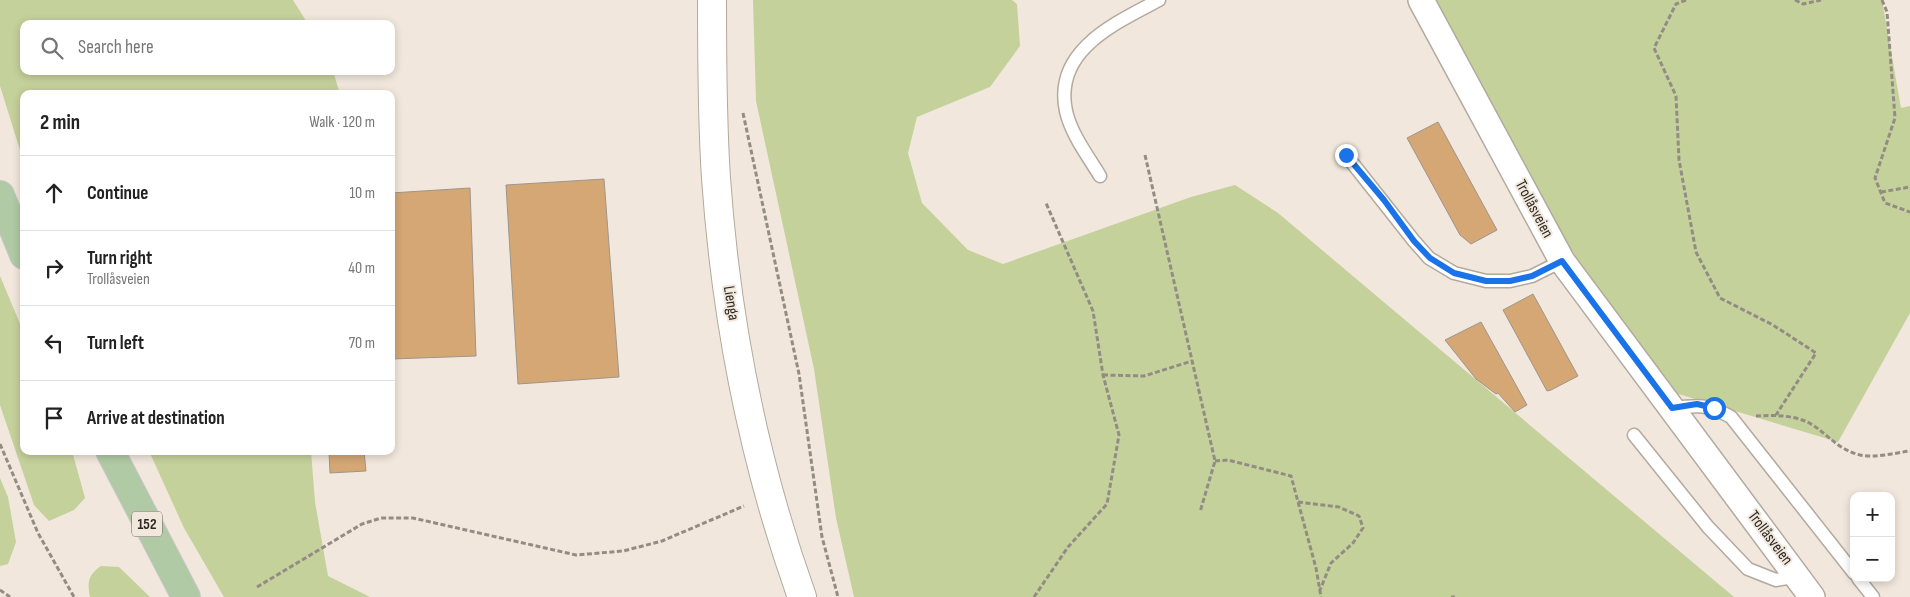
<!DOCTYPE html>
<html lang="en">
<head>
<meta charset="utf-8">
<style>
  :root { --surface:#fff; --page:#f2f2f2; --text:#222; --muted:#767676; --line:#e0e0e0 }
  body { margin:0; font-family:"Sofia Sans Condensed",sans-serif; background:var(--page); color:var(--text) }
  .controls { position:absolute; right:15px; bottom:15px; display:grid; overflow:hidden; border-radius:10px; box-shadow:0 2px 8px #0003 }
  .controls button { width:45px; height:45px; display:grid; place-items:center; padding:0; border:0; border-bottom:1px solid var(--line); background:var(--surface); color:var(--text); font:25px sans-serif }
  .stop { position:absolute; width:15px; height:15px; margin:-11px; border:4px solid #1a73e8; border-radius:50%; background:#fff }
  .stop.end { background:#1a73e8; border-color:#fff; box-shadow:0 1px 5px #0008 }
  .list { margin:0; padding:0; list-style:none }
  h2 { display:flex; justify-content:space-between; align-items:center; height:65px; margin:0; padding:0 20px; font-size:21px }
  h2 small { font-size:16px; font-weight:400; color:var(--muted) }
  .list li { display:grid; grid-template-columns:32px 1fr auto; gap:15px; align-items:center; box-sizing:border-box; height:75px; padding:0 20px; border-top:1px solid var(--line) }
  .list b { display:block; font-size:19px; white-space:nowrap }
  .list p { margin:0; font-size:16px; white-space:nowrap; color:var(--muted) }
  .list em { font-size:16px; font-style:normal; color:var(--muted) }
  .icon { flex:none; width:28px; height:28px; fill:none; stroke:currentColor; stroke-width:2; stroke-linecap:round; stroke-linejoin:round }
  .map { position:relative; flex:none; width:1910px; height:597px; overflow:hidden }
  .search { position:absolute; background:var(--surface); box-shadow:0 2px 8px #0003; left:20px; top:20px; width:375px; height:55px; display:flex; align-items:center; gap:12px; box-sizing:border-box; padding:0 18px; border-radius:10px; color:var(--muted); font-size:19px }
  .panel { position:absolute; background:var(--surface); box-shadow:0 2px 8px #0003; left:20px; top:90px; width:375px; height:365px; border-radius:10px }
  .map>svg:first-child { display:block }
</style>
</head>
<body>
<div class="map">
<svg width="1910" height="597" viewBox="0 0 1910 597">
  <rect width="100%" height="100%" fill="#f1e7dc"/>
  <!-- green -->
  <path fill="#c5d19b" d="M0 0H293L308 24H24V71H333L340 94H24V163L0 86Z
    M753 0H1012L1017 4 1020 46 990 87 917 117 908 153 922 203 968 250 1003 264 1191 197 1235 185 1278 213 1734 597H854L836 518 814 369 756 101Z
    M1416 0H1882L1901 108 1910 106V313L1838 442 1675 393 1545 236Z
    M0 276 24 333V451H72L85 498 74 510 49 521 34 505 0 405Z
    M149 451H311L315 502 328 576 370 597H224L184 528Z
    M0 478 8 497 16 542 8 564 0 566Z
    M101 566 119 567 150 597H90C87 582 88 575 101 566Z"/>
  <!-- building -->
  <path fill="#d4a774" stroke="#9e958b" d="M1438 122 1497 230 1471 244 1460 235 1407 138Z
    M604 179 619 377 518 384 506 185Z
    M470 188 476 356 391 359V193Z
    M1533 294 1578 376 1551 390 1547 391 1503 310Z
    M1481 322 1527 405 1515 412 1498 393 1496 394 1476 379 1445 340Z
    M329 451H364L366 471 330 473Z"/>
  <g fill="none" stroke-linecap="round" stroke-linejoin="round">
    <defs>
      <path id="service" d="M1346 155 1414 241 1429 258 1454 273 1486 281H1510L1532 276 1562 261
        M1100 176C1088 156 1071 134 1066 111 1053 50 1116 23 1159 0
        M1672 408C1698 405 1708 404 1731 417L1854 573
        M1634 435 1708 527 1748 569 1776 580 1798 576
        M1858 578 1873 597"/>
      <path id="minor" d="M1421 0 1562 261 1812 597"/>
      <path id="tertiary" d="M712 0C712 59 712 119 716 178 726 320 754 463 802 597"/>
      <path id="primary" d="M0 195 24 255
        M110 451 186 597"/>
    </defs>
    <!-- service casing -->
    <use href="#service" stroke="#b3a99e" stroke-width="15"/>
    <!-- minor casing -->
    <use href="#minor" stroke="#b3a99e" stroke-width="28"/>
    <!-- tertiary casing -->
    <use href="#tertiary" stroke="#b3a99e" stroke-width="30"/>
    <!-- primary casing -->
    <use href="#primary" stroke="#c8c7c6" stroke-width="30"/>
    <!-- path -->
    <path stroke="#938c84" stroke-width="3" stroke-dasharray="5 2.5" stroke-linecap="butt" d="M1686 0 1676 4 1654 48 1676 96 1679 160 1696 252 1720 298 1773 325 1816 353 1776 415
      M1795 0 1803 4 1821 0
      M1882 0 1887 12 1895 118 1875 178 1885 203 1910 212
      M743 113 799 374 822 537 838 597
      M1145 155 1215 461 1200 512
      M1881 192 1910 187
      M1103 375 1144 376 1192 361
      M1756 416C1772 415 1790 415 1805 421 1824 429 1835 449 1860 455 1876 458 1895 453 1910 451
      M0 444 38 533 74 597
      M1215 461 1228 460 1291 476 1316 568 1321 597
      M1298 502 1339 507 1359 516 1363 528 1353 543 1331 563 1320 590
      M257 587 362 524 381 518H413L576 555 623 551 662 541 744 506
      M0 590 10 597
      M1034 597 1068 547 1107 504 1119 435 1103 375 1093 311 1046 203
      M1451 597H1455"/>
    <!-- service -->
    <use href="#service" stroke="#fff" stroke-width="12"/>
    <!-- minor -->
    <use href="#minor" stroke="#fff" stroke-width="25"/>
    <!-- tertiary -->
    <use href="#tertiary" stroke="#fff" stroke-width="28"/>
    <!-- primary -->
    <use href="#primary" stroke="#b0caa5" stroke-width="28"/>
  </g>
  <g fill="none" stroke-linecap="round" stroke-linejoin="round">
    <!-- route -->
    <path stroke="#1a73e8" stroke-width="6" d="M1346 155 1384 200 1414 241 1430 258 1454 273 1486 281H1510L1532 276 1562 261 1672 408 1697 404 1714 408"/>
  </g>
  <g text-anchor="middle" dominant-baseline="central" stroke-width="4" stroke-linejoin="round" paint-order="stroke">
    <!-- shield labels -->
    <rect fill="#f1e7dc" stroke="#67625b" stroke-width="1" x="132" y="511.5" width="30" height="25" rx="4"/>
    <g font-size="15" font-weight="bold" fill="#2c2924">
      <text x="147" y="524">152</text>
    </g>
    <!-- street labels -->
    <g font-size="16" fill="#2c2924" stroke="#f1e7dc">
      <text transform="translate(1534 209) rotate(62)">Trollåsveien</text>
      <text transform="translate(731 303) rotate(81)">Lienga</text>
      <text transform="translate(1770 538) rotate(53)">Trollåsveien</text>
    </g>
  </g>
</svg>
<div class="controls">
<button>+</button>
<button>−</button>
</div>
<div class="stop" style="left:1714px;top:408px"></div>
<div class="stop end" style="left:1346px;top:155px"></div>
<div class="search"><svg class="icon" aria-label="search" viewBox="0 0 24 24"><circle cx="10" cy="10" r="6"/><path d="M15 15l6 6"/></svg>Search here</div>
<section class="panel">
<h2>2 min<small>Walk · 120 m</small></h2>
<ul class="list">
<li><svg class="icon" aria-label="ahead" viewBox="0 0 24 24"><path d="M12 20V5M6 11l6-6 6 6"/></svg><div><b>Continue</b></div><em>10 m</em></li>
<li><svg class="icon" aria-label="right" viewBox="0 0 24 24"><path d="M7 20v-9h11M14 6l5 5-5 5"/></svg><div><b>Turn right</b><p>Trollåsveien</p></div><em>40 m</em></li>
<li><svg class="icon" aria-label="left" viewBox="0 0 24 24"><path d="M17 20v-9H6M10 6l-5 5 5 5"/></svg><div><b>Turn left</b></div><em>70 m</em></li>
<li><svg class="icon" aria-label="arrive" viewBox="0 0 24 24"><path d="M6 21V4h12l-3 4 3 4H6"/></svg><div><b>Arrive at destination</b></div></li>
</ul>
</section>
</div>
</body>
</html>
